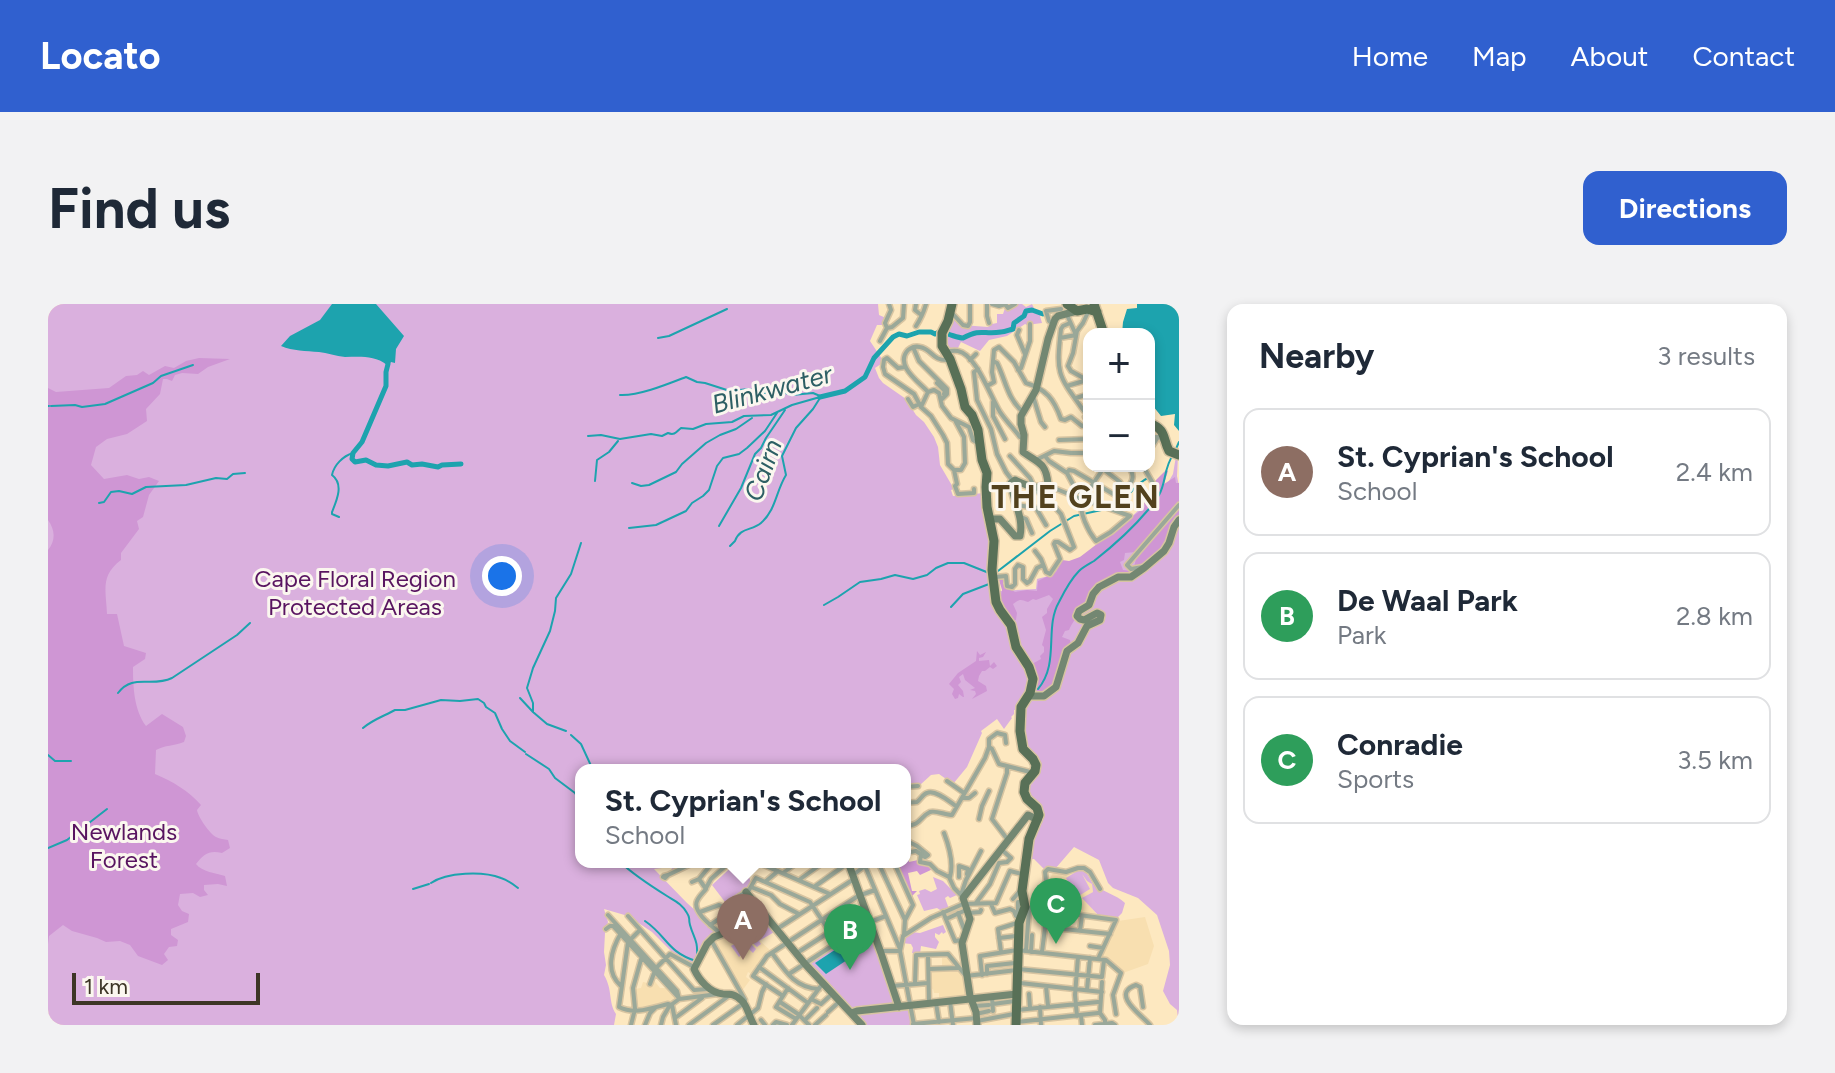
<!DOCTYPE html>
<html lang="en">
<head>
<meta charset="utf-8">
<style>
  :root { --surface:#fff; --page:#f2f2f3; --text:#1f2937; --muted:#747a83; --line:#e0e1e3; --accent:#3060cf }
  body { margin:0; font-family:Figtree,sans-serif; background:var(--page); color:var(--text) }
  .controls { position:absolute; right:24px; top:24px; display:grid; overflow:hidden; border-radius:16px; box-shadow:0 4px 12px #0003 }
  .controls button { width:72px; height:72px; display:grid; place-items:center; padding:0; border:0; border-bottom:2px solid var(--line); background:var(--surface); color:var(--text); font:40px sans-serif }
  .scale { position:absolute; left:24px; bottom:20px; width:188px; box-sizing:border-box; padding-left:8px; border:4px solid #3d3526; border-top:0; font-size:22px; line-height:28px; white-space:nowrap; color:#3d3526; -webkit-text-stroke:6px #fbf7ef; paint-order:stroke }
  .you { position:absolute; left:454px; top:272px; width:28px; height:28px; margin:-20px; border:6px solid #fff; border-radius:50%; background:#1a73e8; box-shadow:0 0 0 12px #1a73e833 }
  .badge { display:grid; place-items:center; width:52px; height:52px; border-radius:50%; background:var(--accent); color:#fff; font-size:26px; font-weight:700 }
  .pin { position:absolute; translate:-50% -66px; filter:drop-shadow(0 2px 4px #0008) }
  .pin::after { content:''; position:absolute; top:42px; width:28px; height:24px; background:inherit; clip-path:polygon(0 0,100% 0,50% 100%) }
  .popup { position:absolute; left:527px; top:460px; width:336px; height:104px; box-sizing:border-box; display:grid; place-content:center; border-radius:16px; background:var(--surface); filter:drop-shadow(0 2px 6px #0005); font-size:26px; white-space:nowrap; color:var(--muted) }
  .popup b { font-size:30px; color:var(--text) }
  .popup::after { content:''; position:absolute; left:50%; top:100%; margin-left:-16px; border:16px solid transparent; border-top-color:var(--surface) }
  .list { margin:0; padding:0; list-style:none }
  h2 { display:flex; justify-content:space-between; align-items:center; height:104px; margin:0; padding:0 32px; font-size:34px }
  h2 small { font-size:26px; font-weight:400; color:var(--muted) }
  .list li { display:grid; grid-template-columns:52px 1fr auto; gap:24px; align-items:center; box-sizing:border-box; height:128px; margin:0 16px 16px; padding:0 16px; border:2px solid var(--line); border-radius:16px }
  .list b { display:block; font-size:30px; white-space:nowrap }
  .list p { margin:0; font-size:26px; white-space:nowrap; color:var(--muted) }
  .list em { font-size:26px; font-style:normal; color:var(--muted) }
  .map { position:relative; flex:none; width:1131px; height:721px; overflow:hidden; border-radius:16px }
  header { display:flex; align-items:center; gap:48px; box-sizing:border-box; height:112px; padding:0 40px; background:var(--accent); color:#fff }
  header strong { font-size:38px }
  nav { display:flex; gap:44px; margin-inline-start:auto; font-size:28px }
  .intro { display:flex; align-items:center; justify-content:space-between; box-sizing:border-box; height:192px; padding:0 48px }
  h1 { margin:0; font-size:56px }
  .button { padding:20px 36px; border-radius:16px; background:var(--accent); color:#fff; font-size:28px; font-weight:700 }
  main { display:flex; gap:48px; padding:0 48px }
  aside { flex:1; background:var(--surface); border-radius:16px; box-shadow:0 4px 12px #0003 }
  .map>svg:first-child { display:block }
</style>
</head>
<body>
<header>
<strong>Locato</strong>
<nav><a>Home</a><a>Map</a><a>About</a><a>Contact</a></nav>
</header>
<div class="intro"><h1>Find us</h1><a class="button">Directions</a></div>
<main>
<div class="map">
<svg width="1131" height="721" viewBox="0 0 1131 721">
  <rect width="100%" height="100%" fill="#fde8c0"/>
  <!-- built -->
  <path fill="#f8dfb0" d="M1031 566 1044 580 1045 588 1035 594 1048 609V612L995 605 989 596 1005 569 1023 570Z
    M1097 613 1106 642 1100 660 1075 669 1060 656 1051 654 1070 617Z
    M704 620 708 631 702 633 707 640 712 637 724 648 705 671 700 668 698 673 702 676 694 687 665 635 679 631 687 637 694 634 693 625Z
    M894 654H902L917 674 921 692 891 696V689H886L885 685H882V665H894Z
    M605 675 612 684H620L626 691V694L622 699 589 706 586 685 593 684 595 678 604 680Z"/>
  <!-- green -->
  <path fill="#dab0de" d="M0 0H830L831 11 838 14 836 21H829L822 37 834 55 833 60 827 64 831 74 835 79 858 95 868 111 876 118 886 133 890 143 892 161 906 185 903 186 905 192 936 189 945 229 951 239 947 247 943 252 952 287 988 285 989 275 1004 271 1008 264C1035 258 1078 219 1098 199L1101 200C1106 193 1107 186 1111 179L1118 182 1125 170 1128 152H1130L1129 172 1131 182V721H1124L1130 715 1129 706 1122 700 1115 687 1122 661 1121 647 1109 611 1090 594 1065 584 1060 579 1051 556 1026 543 1007 565 997 566 986 555H979L994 504 986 499 978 484 988 469 978 447 973 406H966V410L963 413 964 414 956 425 949 415 933 427 934 429 919 463 905 480 891 470 883 471 872 481 857 482V466H533V558H641L623 567 624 564 622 563 606 565 639 599 669 626 646 662 624 648 604 628 580 612 556 605 560 618 557 629 556 648 558 661 556 671C565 686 560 698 568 710L566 721H0Z
    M967 0H974L978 3 984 0 987 6 998 8 999 10 992 12 994 19 979 21 977 20 959 32 941 36 932 47 913 38 909 46H899L897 24 904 11 914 21 940 23 944 20 949 19V10H955L957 4 955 2 959 4Z
    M689 558 699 566 703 579 701 585 677 598 664 581Z
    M1031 566 1038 568 1045 580H1047C1055 589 1068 590 1077 599L1074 609 1069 614 1051 612 1034 594 1045 588 1044 580 1039 577 1034 570 1042 585 1029 593 1018 574Z
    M885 573 895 577 909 591 902 594 900 592 897 594 901 605 895 608 889 604 876 607 869 591 872 590 871 587 877 585 883 588 889 585Z
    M1008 575C1017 578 1026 592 1025 601L1021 605 1013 603 1001 585 1002 578Z
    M717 614 728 627 711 637 713 640 709 643 704 638V641L708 645 705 649 700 644 691 653 683 642 696 634 697 635 709 630 704 619Z
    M820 621 848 700 804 706 761 660Z
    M895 621 898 628 895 630 894 628 891 631 887 629V633L891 638 888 645 873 642 872 650 864 649 865 644 863 640 854 639 855 635 863 628 872 629Z
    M861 704 865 721H816L807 709Z"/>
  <!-- forest -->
  <path fill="#cf96d4" d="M151 54 182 55 160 63 150 70 134 69 127 71 124 77 119 75H115L112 90 98 105 99 117 79 130 59 135 48 143 43 161 56 175 79 171 91 175 101 173 111 177 101 191 95 213 89 217 91 225 73 249V256C52 272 58 286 59 310H69L76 342 98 349 97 355 85 363C85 383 86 406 98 422L114 410 135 423 138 432 136 438C126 442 117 441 108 446L107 470C125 478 140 486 153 501L149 506C150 513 162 530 168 533 172 535 176 535 180 536L182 544 174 549C161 546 156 550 148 560 154 568 168 569 177 572L179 582 170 580 156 581V586L160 591 152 593 145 589 132 590 130 601 134 607 141 610 140 618 123 625V631L130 636 129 642 121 643 116 650 120 656 114 661 90 652 82 641 72 637 58 638 49 634 24 627 15 621 1 632 0 640V246C8 236 7 226 0 216V84L8 88 61 84 78 72 89 71 95 67 101 71 117 62 126 64 138 57Z
    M1118 166 1120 167 1116 180 1127 173 1128 179H1131V214L1120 239 1098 261 1086 263 1089 251 1088 248 1077 249 1076 256 1072 258 1075 266 1084 267 1091 265C1083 270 1076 270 1067 274 1053 279 1027 312 1021 326L1017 327 1014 333 1022 336 1023 341 1009 379 999 389 986 390 984 360 993 355 992 352 996 348V343L994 341 998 326 994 313 999 309V305L1005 295 1001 291 988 296 985 295 980 298C972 295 972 295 965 300L969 309 968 316 965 317 952 297 954 286 951 276 956 272 955 280 967 288 979 286 989 287 990 277 1008 268 1014 256 1021 257 1032 253 1097 203 1096 199 1098 196H1105L1110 184 1107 177Z
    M929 347 932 351 938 348 935 353 931 354V357L941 356 942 362 946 358 949 362 945 365 942 363 937 367H934L931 372 930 377 938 382 939 387 924 395 928 390 927 387 922 386 927 384 917 376 915 370 911 373 913 378 910 381 915 387 916 393H915L911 390 910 394 907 395 904 390 906 385 901 380 910 369 928 357Z
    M857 550H860L861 558 870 556V559L880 560 885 565 872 571 869 567 860 569 864 587H869L863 593 849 562V558H857Z"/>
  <!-- water -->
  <path fill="#1da3ae" d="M284 0H328L356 32 348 45 347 59 343 58 339 65V61C326 51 312 53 297 53 288 52 279 49 271 48 258 47 245 47 233 42L242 32 272 16Z
    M1089 0H1131V127L1126 121 1127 110 1113 112 1101 97V30H1074L1075 18 1079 5 1089 4Z
    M814 628 820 642 778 670 767 659Z"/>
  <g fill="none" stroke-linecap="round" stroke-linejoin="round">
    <!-- stream -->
    <path stroke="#1da3ae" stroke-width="2" d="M610 34 621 32 679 5
      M572 91C591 92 620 80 638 73L649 78 657 79 682 87 701 85 714 89 734 88 744 91 765 89 772 92
      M0 102H1
      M3 102 27 101 34 103 57 100 105 79 113 72 145 61
      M540 132 553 131 572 135 603 130 614 132 620 129C627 132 629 127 633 124L645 125 658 120 684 118 696 112 723 111 744 101 772 93
      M1127 147 1131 138
      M547 177 549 156 561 148 570 137
      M584 179 593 182 601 181 628 168 634 160 658 139 672 131 688 125 704 114
      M51 199 56 198 63 188 71 187 84 190 98 183 138 181 168 174 179 175 185 170 197 169
      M1062 204C1079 199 1084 181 1100 174
      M291 213 284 210V208C289 196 296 180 284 171 286 161 295 152 305 149
      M671 222 693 184 707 150 713 144 718 134 737 106
      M581 224 608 221 638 207 644 199 655 192 661 186 669 162 675 154 691 150 699 144 717 127 729 109
      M682 242 687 237C692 223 704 227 713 219 728 206 728 187 738 171L734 152 748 124 765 105 772 94
      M950 267 1002 227 1026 212 1058 205
      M776 301 790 293 812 278 833 275 847 271 865 275 879 271 888 264 900 259H916L941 269
      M903 303 915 290 941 280
      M990 385C1012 359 996 324 1011 298 1016 288 1023 275 1031 267 1035 263 1041 260 1046 257 1065 242 1085 224 1100 206 1104 202 1108 196 1111 191 1118 179 1116 163 1125 151
      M70 389C85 369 103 384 124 374L189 331 202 319
      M472 394 485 408
      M315 424C324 416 336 412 347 406H357L393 396 412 397 430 395 436 399 438 403 447 409 454 425 462 437 477 448
      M518 427 499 420 485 408V399L479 384 485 364 502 327 507 307 508 294 523 270 533 239
      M523 431 533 440 545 466
      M478 450 501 465 507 474 527 489 533 499
      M0 451 7 457H23
      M0 544 19 536 59 505
      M572 558C586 571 603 582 619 592 627 597 634 600 639 609 643 615 640 614 642 621 646 635 650 636 649 652
      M383 579C399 568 435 567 453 574 459 576 465 580 470 584
      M365 585 381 580
      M597 617C619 632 619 648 648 657
      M865 670V665"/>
    <!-- river -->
    <path stroke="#1da3ae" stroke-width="5" d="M896 28C899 30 911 34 915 34 934 24 935 31 953 28 957 28 961 26 965 25L966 19 976 12 978 7 984 6 995 10 1001 8
      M340 60 338 68V82L314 138 305 149 304 155 307 158 318 156 328 161 340 162 359 158 364 161 374 160 390 163 394 161 413 160
      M772 93 797 87 817 73 826 54 845 33 851 30 859 32 871 28H883L887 30 893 27"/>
    <defs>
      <path id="street" d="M868 0 867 6 872 10
        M939 0V12L941 19
        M944 0 951 2 957 0 960 4 967 0
        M903 8 915 21 920 22 922 18V0
        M1019 11 1028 31
        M1022 19 1015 22 1013 25C1008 70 1009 70 1036 107
        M1005 20 1001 17 998 7 1013 5
        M868 22C872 16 876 7 878 0
        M839 24 837 19 843 6 841 0
        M971 26 969 31 977 50
        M1012 34 1028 31
        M832 37 839 24 844 23 855 14 856 0
        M865 43 871 57 899 85V90L893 96
        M898 48C902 47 905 46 910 47 928 50 943 94 952 108 958 117 966 125 972 133L976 134
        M922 56 928 50
        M945 57 949 59C958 77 959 94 975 108
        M857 63 850 64 839 54 836 56 835 63 837 70 866 90 873 103 883 112 895 131 899 139 900 160 906 166 909 180 907 182 910 190 926 189V185
        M930 65 926 68 929 96 943 125 949 150 958 168 964 176
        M970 66 973 64 982 37V20
        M1039 76 1023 67 1020 62 1025 49 1029 27 1035 19 1041 6
        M889 79 897 87 896 90
        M939 82 946 78 944 68 946 46 951 43 966 58 978 79C998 85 1006 95 1013 115L1017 116 1023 113 1034 122 1041 120
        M1019 82 1039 76
        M880 88C871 78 846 61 860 46 864 43 868 42 872 43 884 45 884 57 900 56
        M880 88 886 86 891 89 894 102 903 114 921 123 925 136 930 139
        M985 92 993 118 997 123
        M1028 94 1041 90
        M860 95 865 103 871 100
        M945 98V112L957 135
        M873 103 880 88
        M1041 110 1037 113 1041 120
        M1101 133H1112L1114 136
        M1011 136 1041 135
        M1101 147 1110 133
        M962 152 982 174 988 187 997 192 1013 210 1026 243 1022 246 1010 238H1007L1006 240 1012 255 1002 270 998 268 993 255 987 247
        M997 152 1001 157 1019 169 1027 184 1043 198 1082 212 1063 228 1048 237C1040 227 1031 209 1033 195
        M988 156 1006 147 1023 149H1041L1040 153
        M1051 162 1072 178 1076 189
        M1095 162 1106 181
        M906 166H913L917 159 916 133 908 118
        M1019 169 1021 166 1026 167 1067 191 1072 192 1076 189
        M1001 182 1033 195
        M1077 187C1084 179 1089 171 1079 162
        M1036 193 1055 165
        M969 201 988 204 998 221
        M973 213 978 215 984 229
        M1095 263 1083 265 1079 261 1131 201
        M947 273 958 272 959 282 964 283
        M979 279 982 277 989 264 995 261
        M964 283 967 280V265L970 261 975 263V275L979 279
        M941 443V435L949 429 957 431 958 439
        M959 463V469L944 515 960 536
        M899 477 916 489
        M857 483 870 482
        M914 494H921L927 489
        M857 499 869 498C873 495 875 490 879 489 887 485 902 498 908 502
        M931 515 934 502 941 487
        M857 522C874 521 871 513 882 508 888 506 897 511 904 511L937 454 941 443 944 445 951 460 982 468
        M896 529C901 542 906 559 902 573
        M857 536 869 542 880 551 877 553 868 547 857 549
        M873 550 872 558 882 560 889 567 901 573 906 584 914 592
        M709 558 782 590
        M830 558 857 616 856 631
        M848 558V563L865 601 857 616
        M817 562 852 645
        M735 569 750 558
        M620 571 647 558
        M620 571 617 574 615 573 616 572Z
        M805 571 822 558
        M911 573V562L920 565 919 570
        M651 575 658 585C655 589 651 592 649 597 644 608 665 623 672 629
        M751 576 776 558
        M644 578 651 575 665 558
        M717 578 730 567
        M703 583 723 591 732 600 751 610
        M766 583 800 559
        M658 584 663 575 682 558
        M913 591 918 576 933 547
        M965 595 972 587
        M683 597 692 621
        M987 597 995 606 1068 616 1050 655
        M928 599 942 580 951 559 959 558 963 554 954 546
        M943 600 947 609 962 605 966 607 968 612 972 614
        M977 604 982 605 998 577 997 568 1000 565 1018 568 1030 564H1036L1042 568 1052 585
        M652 608 671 601 679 605
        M895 608 907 637 914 636
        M689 609 699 605 707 598
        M910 609 916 625
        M921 609 932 608 933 606
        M560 611 629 687 631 695
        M973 611 970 609V598H974
        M580 612 646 686 660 685
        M898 615 918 606
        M662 621 674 613 684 597 701 586 708 574 762 598 789 639
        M997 623 1062 630
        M691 624 694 633
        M558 625 562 622H565L630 693
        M729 625 806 575
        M592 626 580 638 571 703C587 711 603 704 620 700L623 701 631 695 670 690
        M1032 627 1034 612
        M573 629C563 646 557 668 573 682
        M951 634 968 632
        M663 636 697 696 696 699 665 721
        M1042 642 1055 644
        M833 647H852
        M978 647 981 606
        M953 648 950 625 969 619
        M983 648 984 631
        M994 648 999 607
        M724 649C737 667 747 684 771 685
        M749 649 817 605
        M880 651 881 699
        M711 663 760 699
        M881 665 910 664
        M970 665 1054 673 1056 656
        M741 670 819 619 838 612
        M939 670V662L967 659
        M934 671 932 652 969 646 1058 656 1073 669 1065 691 1068 710
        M1054 678 1052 709 1057 716V720
        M867 679 868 651 900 650 918 672 969 666
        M972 679 1054 688
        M602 680 608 664 622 650 646 663
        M844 682 880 679
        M998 682 1000 702
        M740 684 728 703 748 715
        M1039 686 1042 654
        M981 690 982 704
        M735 692 705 672 719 652 810 592 827 586
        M944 693 945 707
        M763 695 773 700 784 690
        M902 697 905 721
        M732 698 750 710 761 721
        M888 699 891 718
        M945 700 967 697
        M624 701 628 721
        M927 702 941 701
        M992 703 993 721
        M1095 703 1092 683 1088 681C1061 690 1096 713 1102 721
        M969 706 1050 698
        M780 708 792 697
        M928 710 941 707
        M1033 711 1034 721
        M1029 712 1027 691 1030 653
        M627 714 654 694
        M713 716 717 721
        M757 716 769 704
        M929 717 966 710
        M969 718 1050 709
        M865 720 929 714
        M583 721 587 705 585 684 594 652
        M597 721 602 709 607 704
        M613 721 615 713 622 701
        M641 721 682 691
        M689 721 710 704 714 688 718 680
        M725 721 728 718 739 721
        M744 721 775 679
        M767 721 778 711
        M866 721 852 647 855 632 883 614 915 600 948 599 962 567 974 570
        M1047 721 1064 719 1067 721"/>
      <path id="secondary" d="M941 215H952L967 232H972C976 213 965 198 963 179L967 176C978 181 989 187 1000 180 998 158 990 159 975 148L976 131 973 120V112L988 86 1000 35 1007 15 1010 12 1029 7
        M980 392H996L1008 383 1019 347 1030 339 1039 322 1052 316 1053 311 1049 309 1036 316 1032 315 1029 312 1031 307 1041 301 1045 290 1051 283 1070 273H1083L1096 264 1116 247 1121 239 1126 223 1131 216
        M800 558 833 649 851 703
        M698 588 757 660 814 721
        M803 709 809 707 969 690
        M706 721C701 713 700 703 694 697 687 690 683 690 675 690 662 689 651 676 646 665L659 640 666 633 718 612
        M929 721 928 708 922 692 914 639 922 615 915 594 980 511 990 516"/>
      <path id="primary" d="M904 0 900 17 894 29V42L902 55 913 85 917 103 924 111 930 126 934 156 939 169 938 183 939 203 946 237 944 266 948 298 952 306 963 321 968 343 981 363 985 375 982 389 973 403 972 427 975 445 985 455 988 461 987 467 977 479 976 488 979 495 989 504 991 511 981 535 974 587 977 603 971 619 968 721
        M1019 0 1029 7 1039 5 1049 8
        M1046 0 1056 30
        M1101 119C1119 126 1114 133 1121 147L1131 151"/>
    </defs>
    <!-- street casing -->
    <use href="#street" stroke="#d7c4a1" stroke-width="7"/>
    <!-- secondary casing -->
    <use href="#secondary" stroke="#d7c4a1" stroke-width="10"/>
    <!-- primary casing -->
    <use href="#primary" stroke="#d7c4a1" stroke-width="12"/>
    <!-- street -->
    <use href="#street" stroke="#9aa899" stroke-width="4"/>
    <!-- secondary -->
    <use href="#secondary" stroke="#738772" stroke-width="7"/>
    <!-- primary -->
    <use href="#primary" stroke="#587057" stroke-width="9"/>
  </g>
  <g text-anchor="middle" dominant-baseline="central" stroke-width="6" stroke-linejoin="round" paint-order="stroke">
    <!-- park labels -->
    <g font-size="24" fill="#591460" stroke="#fbf7ef">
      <text x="307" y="274">Cape Floral Region<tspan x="307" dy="28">Protected Areas</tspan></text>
      <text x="76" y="527">Newlands<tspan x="76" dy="28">Forest</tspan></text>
    </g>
    <!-- water labels -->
    <g font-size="26" font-style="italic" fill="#2d5f64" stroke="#fbf7ef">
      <text transform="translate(724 85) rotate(-15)">Blinkwater</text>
      <text transform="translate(715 166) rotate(-70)">Cairn</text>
    </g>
    <!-- district labels -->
    <g font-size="32" font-weight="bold" letter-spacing="2" fill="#52411d" stroke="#fbf7ef">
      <text x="1028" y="193">THE GLEN</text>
    </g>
  </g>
</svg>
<div class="controls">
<button>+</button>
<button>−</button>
</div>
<div class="scale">1 km</div>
<div class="you"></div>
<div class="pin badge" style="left:695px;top:656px;background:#8d6e63">A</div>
<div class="popup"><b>St. Cyprian's School</b>School</div>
<div class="pin badge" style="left:802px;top:666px;background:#2e9e5b">B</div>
<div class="pin badge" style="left:1008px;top:640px;background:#2e9e5b">C</div>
</div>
<aside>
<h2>Nearby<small>3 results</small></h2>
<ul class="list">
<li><span class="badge" style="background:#8d6e63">A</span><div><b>St. Cyprian's School</b><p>School</p></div><em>2.4 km</em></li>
<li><span class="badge" style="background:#2e9e5b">B</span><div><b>De Waal Park</b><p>Park</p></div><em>2.8 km</em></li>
<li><span class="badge" style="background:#2e9e5b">C</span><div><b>Conradie</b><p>Sports</p></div><em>3.5 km</em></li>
</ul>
</aside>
</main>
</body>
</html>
